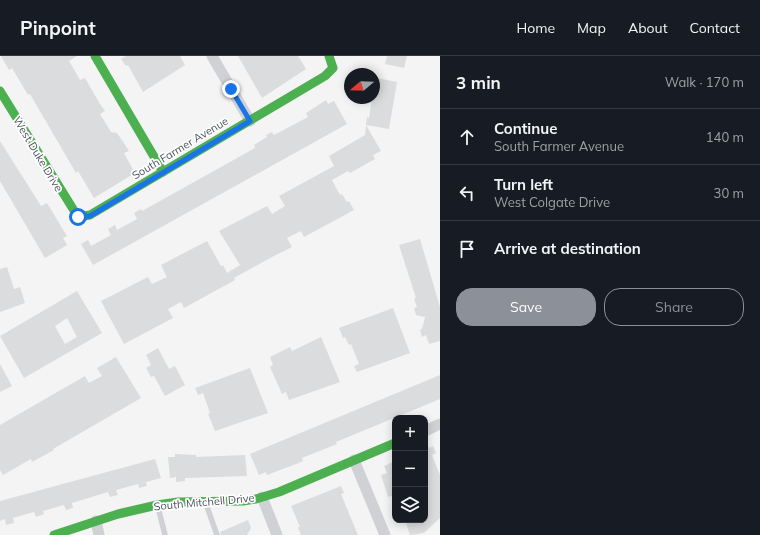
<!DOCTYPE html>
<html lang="en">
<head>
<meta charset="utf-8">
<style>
  :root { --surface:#171b24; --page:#20242c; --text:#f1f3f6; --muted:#9ea1a6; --line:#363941; --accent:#8c9099 }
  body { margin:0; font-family:Mulish,sans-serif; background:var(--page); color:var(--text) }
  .controls { position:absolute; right:12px; bottom:12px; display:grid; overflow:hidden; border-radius:8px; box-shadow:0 2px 10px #0003 }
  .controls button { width:36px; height:36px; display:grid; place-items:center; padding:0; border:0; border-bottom:1px solid var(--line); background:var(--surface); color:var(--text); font:20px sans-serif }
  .compass { position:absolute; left:344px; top:12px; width:36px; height:36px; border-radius:50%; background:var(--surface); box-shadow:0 2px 10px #0003; rotate:251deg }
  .stop { position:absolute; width:12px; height:12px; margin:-9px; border:3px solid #1a73e8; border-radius:50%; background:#fff }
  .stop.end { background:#1a73e8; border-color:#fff; box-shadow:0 1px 4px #0008 }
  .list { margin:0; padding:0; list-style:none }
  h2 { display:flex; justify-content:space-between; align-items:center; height:52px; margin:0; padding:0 16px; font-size:17px }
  h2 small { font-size:13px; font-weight:400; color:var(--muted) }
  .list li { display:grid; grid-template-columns:26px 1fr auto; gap:12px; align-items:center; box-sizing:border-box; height:56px; padding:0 16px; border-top:1px solid var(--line) }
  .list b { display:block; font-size:15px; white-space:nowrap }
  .list p { margin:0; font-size:13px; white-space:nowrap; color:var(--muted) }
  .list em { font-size:13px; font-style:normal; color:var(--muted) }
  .actions { display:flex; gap:8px; padding:12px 16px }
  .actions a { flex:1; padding:9px 0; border:1px solid var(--accent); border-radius:16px; text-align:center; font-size:14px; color:var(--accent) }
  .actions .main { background:var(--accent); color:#fff }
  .icon { flex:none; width:22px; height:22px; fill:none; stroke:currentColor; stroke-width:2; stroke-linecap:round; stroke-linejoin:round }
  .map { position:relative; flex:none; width:440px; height:479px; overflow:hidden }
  header { display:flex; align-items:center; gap:24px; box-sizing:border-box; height:56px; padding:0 20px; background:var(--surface); border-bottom:1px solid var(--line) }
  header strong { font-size:19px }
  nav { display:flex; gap:22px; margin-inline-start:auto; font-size:14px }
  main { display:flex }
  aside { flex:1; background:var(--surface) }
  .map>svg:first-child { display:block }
</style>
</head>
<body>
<header>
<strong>Pinpoint</strong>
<nav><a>Home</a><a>Map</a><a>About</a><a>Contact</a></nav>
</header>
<main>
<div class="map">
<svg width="440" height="479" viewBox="0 0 440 479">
  <rect width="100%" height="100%" fill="#f4f4f4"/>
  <!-- building -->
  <path fill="#dbdcdd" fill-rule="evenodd" d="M1 0H77L69 5 80 24 85 22 100 48 105 55 100 58 111 76 117 77 124 87 129 95 124 97 135 117 94 142 78 115 76 117 30 38 28 39 12 12 9 14Z
    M126 0H180L185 9 143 36 128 9 126 10 121 3Z
    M238 0H298L306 13 262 42Z
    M387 0H407L404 12 385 8Z
    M377 22 397 26 389 73 366 69 381 95 373 99 375 103 350 117 348 115 332 124 340 139 342 138 347 146 349 145 354 154 304 181 301 175 287 182 292 191 272 201 234 222 235 224 184 252 181 246 168 253 173 262 124 288 101 245 148 221 152 228 167 221 161 209 207 185 221 210 223 209 227 217 240 209 219 175 267 150 272 158 285 150 279 140 334 110 329 100 365 79 367 61 369 62 372 42H374Z
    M326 44 328 48 334 45 347 68 93 209 81 188 88 184 91 190 111 179 108 173 115 169 117 174 137 163 134 157 141 153 142 155 255 92 254 89 267 81 266 79 272 76 274 79 308 61 306 57Z
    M0 85 41 150 47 147 67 180 63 182 67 189 45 202 0 125Z
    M420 183 440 251V285L429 288 426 279 422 281 420 274 422 273 425 261 416 259 414 252 417 251 414 243 416 242 399 189Z
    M7 211 14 233 20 231 25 247 0 256V213Z
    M77 235 102 277 24 322 0 280ZM67 262 77 281 65 288 55 270Z
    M393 252 410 297 357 316 354 310 359 308 351 288 349 289 345 281 343 282 339 272Z
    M321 281 340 326 289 344 286 336 282 338 270 311 273 309 270 301 290 291 292 295Z
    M158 292 169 313 175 310 185 329 165 340 154 320 151 321 146 312 151 309 146 299Z
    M116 301 141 342 53 393 54 394 32 406 31 403 3 419 0 414V369L85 320 89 327 102 320 97 312Z
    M0 308 12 330 0 336Z
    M250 312 268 357 215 375 208 358 210 357 203 337 198 339 195 332Z
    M440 319V343L336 386 337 388 302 402 303 405 296 408 267 419 266 416 259 419 250 398Z
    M425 383 429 392 433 390 436 397 432 399 440 419V462L424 477 410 479 405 464H425Z
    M175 398 196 399V401L245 399 247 420 185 422V425L176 426V421L170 422 168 401H175Z
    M155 403 161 422 146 426 147 430 139 432 138 428 116 434 118 439 110 441 108 436 72 447 73 452 66 454 64 449 43 455 44 458 36 461 34 456 13 462 14 467 6 469 5 463 0 465V445Z
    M395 405V439L388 441 381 419 387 417 384 410Z
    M341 430 344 437 341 438 358 479H301L298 471H300L291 450Z
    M248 464 251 472 247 479H221L220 476Z"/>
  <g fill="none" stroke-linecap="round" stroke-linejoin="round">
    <!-- lane -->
    <path stroke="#cfd1d4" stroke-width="5.5" d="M206 448 217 479
      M158 451 165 479"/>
    <!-- street -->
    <path stroke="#cfd1d4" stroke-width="11" d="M212 0 250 65
      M425 375 440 368
      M354 404 385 479
      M262 441 277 479
      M96 465 99 479"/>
    <!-- fast -->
    <path stroke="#4caf50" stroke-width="9" d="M95 0 163 116
      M0 35 78 161 90 159 325 20 333 12 329 0
      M54 479 118 458 157 449 178 446 243 445 256 443 279 436 395 387"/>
  </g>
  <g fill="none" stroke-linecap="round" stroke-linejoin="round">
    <!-- route -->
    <path stroke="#1a73e8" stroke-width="5" d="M78 161 90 160 250 65 231 33"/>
  </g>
  <g text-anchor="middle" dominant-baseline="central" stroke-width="3.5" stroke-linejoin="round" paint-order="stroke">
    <!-- street labels -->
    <g font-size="11" fill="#4c535f" stroke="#fff">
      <text transform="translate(180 92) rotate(-31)">South Farmer Avenue</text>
      <text transform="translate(38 98) rotate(59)">West Duke Drive</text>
      <text transform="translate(204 446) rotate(-5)">South Mitchell Drive</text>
    </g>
  </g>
</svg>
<div class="controls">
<button>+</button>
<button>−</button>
<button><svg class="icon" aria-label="layers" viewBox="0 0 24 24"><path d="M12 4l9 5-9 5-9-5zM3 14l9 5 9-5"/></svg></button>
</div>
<svg class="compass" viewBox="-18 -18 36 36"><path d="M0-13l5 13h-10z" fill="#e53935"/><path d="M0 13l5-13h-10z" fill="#9ea1a6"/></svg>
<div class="stop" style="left:78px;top:161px"></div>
<div class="stop end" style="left:231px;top:33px"></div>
</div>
<aside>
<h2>3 min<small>Walk · 170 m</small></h2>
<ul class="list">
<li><svg class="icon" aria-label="ahead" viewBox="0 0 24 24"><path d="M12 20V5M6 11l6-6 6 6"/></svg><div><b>Continue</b><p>South Farmer Avenue</p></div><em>140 m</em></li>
<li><svg class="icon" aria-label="left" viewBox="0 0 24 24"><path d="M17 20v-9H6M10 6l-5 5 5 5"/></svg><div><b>Turn left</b><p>West Colgate Drive</p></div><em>30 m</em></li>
<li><svg class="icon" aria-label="arrive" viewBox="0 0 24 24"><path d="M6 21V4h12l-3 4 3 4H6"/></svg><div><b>Arrive at destination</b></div></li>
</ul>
<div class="actions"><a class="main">Save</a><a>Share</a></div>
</aside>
</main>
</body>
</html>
